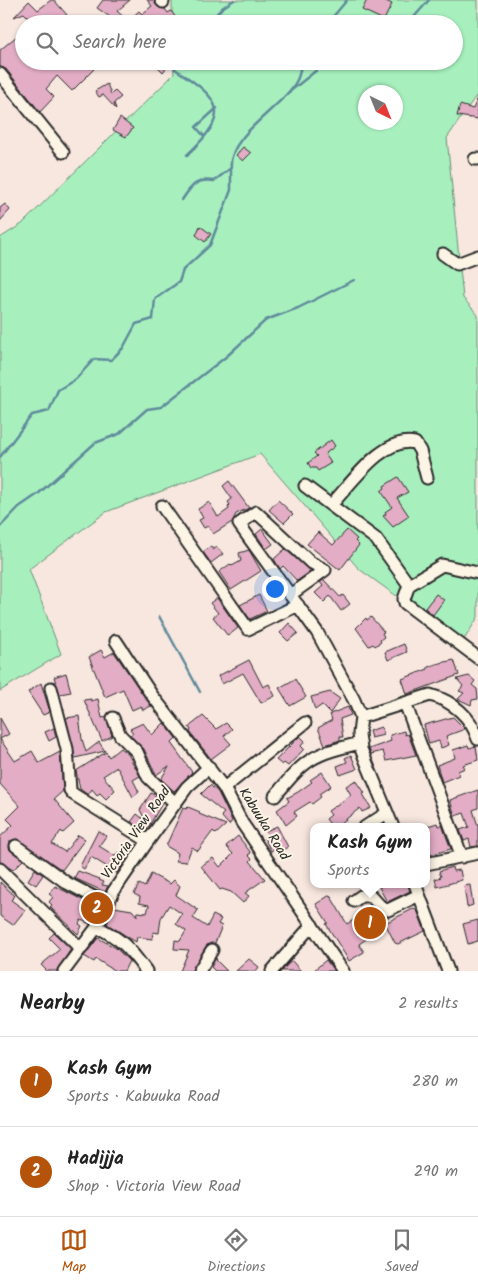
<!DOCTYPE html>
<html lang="en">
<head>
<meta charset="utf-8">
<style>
  :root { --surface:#fff; --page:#f2f2f2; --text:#222; --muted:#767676; --line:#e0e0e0; --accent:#b45309 }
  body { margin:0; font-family:Kalam,sans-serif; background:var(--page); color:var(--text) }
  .compass { position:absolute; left:358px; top:85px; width:45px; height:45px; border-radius:50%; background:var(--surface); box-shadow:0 1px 4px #0004; rotate:137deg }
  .you { position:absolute; left:274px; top:588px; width:18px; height:18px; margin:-12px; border:4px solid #fff; border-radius:50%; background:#1a73e8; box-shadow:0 0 0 8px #1a73e833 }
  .badge { display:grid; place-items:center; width:32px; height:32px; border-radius:50%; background:var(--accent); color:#fff; font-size:16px; font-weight:700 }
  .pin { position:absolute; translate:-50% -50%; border:2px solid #fff; box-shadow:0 1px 5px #0006 }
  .popup { position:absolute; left:310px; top:823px; width:120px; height:65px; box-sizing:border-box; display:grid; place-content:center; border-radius:10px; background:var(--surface); filter:drop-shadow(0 1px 4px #0005); font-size:16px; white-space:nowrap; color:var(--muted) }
  .popup b { font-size:19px; color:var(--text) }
  .popup::after { content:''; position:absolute; left:50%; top:100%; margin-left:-10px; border:10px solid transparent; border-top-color:var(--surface) }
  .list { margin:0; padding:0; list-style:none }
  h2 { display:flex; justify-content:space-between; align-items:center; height:65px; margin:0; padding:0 20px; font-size:21px }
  h2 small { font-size:16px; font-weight:400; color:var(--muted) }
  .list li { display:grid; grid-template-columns:32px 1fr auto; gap:15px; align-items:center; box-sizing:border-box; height:90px; padding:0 20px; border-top:1px solid var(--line) }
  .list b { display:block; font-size:19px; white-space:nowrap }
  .list p { margin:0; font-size:16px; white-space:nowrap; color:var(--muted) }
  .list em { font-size:16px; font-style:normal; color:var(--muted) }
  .icon { flex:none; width:28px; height:28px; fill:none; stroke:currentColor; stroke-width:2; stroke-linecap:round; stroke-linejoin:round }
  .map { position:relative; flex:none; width:478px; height:971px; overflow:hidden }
  .search { position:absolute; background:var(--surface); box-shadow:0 1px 4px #0004; left:15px; right:15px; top:15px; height:55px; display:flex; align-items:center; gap:12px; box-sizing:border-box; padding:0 18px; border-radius:28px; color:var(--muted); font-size:19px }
  .sheet { height:245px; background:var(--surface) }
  nav { display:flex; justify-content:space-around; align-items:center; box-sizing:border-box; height:70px; border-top:1px solid var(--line); background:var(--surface); font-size:14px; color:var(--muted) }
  nav a { display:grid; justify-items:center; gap:2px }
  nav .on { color:var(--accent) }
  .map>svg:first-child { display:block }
</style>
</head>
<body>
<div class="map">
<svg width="478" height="971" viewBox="0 0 478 971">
  <rect width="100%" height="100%" fill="#f7e7df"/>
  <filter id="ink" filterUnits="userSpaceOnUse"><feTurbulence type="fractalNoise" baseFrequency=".02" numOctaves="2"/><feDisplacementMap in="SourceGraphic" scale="10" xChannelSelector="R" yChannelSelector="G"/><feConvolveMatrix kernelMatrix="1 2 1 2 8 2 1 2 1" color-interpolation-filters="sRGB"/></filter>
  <g filter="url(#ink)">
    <!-- green -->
    <path fill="#a7f0be" stroke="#698e74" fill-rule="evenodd" d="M172 0H478V93L447 138 463 298 478 315V617L462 643 359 569 260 454 106 512 29 569 61 654 0 691V238L22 224 174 74 173 61H454V24H172ZM366 92H396V122H366Z"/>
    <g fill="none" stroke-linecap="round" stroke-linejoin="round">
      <!-- stream -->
      <path stroke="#608a9b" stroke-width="2.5" d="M207 24 222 8 234 0
        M327 24 347 0
        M408 24 429 0
        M176 61 173 65 175 69C222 100 232 113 187 155
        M288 93 328 61
        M204 136 196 127 217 108
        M182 200C191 186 197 178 214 181L231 168C227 135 283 108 297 80 300 75 300 67 302 61
        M0 457 32 415 49 411 58 390 76 379 94 359 111 360 123 348 136 324 153 319 155 299 179 282 183 270 210 245 231 190V168
        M0 527 19 507 38 494 95 443 119 434 147 409 161 407 227 356 266 320 298 308 354 280
        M159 616 200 692"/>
    </g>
    <!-- building -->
    <path fill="#e2adc5" stroke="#2b2b2b" d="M51 0H54L67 15 57 24H28L31 20 24 13 14 17 29 1 38 10Z
      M103 0H130L117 11 128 21 139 11 142 14 152 6 147 0H154L158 7 165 9 168 13 171 11 176 18 168 24H113L108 19 110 17 97 8Z
      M367 0H384L392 4 384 20 362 10Z
      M18 35 24 39V61H87L94 69 72 91 57 76 46 89 54 97 40 112 6 69 0 67V50Z
      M152 61H172L163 72Z
      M107 84 111 94 115 91 121 97 114 103 116 109 103 95 99 97 95 91Z
      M478 97V119L457 116 460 105 473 109Z
      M120 118 133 128 126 137 113 130Z
      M243 147 251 153 243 161 236 155Z
      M5 204 10 210 0 221V208Z
      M200 226 211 234 205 242 196 235Z
      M331 440 335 446 325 454 331 463 318 471 316 468H311L308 463 317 456 314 453Z
      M398 477 408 492 397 498 409 516 393 527 383 516 386 514 385 512 392 507 381 491 385 488 384 486Z
      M229 481 249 508 236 514 232 522 213 534 208 526 204 528 199 520 203 518 198 509 209 502 218 517 229 509 228 507 230 505 228 502 232 499 223 486Z
      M278 500 293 514 284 523 269 510Z
      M262 529 273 544 266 549 256 534Z
      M347 530 357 539 355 541 359 545 340 570 307 544 318 532 333 545Z
      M211 546 213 550 217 547 223 554 211 563 203 552Z
      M285 549 311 571 297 581 283 566 280 569 274 559Z
      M249 550 261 571 231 590 219 572 230 564 232 566 241 561 239 553Z
      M324 580 340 597 343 595 350 604 341 611 330 596 324 602 315 593 323 586 320 582Z
      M436 594 444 600 433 615 425 608Z
      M259 595 267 611 250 619 240 605Z
      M217 598 238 628 228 636 213 617 218 613 210 603Z
      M371 617 384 632 382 633 384 637 380 640 381 642 375 646 373 644 369 646 356 628 366 618 367 620Z
      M289 623 298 633 288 641 280 633Z
      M404 644 407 652 388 660 385 652Z
      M101 650 105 657 114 652 151 706 143 710 141 706 132 710 123 689 105 697 89 657Z
      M249 660 263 687 269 684 275 696 261 703 243 673 222 684 218 676Z
      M454 660 459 675 407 694 402 679 428 669V667L436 664Z
      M66 673 71 692 60 694 54 677Z
      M469 676 475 681 472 685 477 689 478 699 472 700 471 705 458 699 464 693 459 691 463 686 457 679Z
      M295 679 306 697 290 706 279 688Z
      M41 683 50 712 43 715 28 692Z
      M330 692 340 699 330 713 322 705 315 710 311 697Z
      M91 699V701L98 699 102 718 106 717 112 736 102 741 84 700Z
      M348 707 351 715 340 719 343 737H340V740L325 745 318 728 332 720 330 714Z
      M79 716 82 739 86 752 99 742 105 751 75 758 66 718Z
      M203 716 216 729 226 723 232 729 224 736 231 744 211 759 190 732 191 730 189 727Z
      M453 717 465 729 446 736 449 745 441 748 439 741 429 744 424 725Z
      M0 718 9 734 0 739 15 761 32 751 39 763 60 752 63 791 54 799 74 823 63 833 61 831 52 844 65 852 78 835 85 839 62 870 17 839 10 841 9 849 23 860 13 870 0 862V837L13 825 7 819 20 806 0 784Z
      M143 723 152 735 164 723 176 738 171 743 192 772 174 791 161 779 169 766 156 775 144 749 130 735 133 733 130 729Z
      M381 727 384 735 371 738 369 731Z
      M54 728 56 737 49 741 45 732Z
      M404 731 405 735 408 734 416 755 386 761 383 751 371 754 369 749 391 741 390 735Z
      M300 736 305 741 301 746 304 749 288 766 284 763 282 765 276 760Z
      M468 745 469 748 476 746 478 760 463 765 465 768 458 771 459 775 442 782 437 765 455 758 453 750Z
      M120 748 128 754 140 776 133 780 139 792 133 797 117 767 103 776 115 790 106 799 100 793 97 795 92 789 88 795 80 789 76 771 106 752 109 757Z
      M351 755 357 769 340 775 337 766 347 762 345 758Z
      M322 772 331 786 319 794 321 797 312 804 310 802 294 812 297 816 286 825 277 810 289 801 287 798 298 792 312 782 310 780Z
      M356 780 365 793 363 794 371 808 362 812 360 808 336 827H332L326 819 331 815 328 811 351 795 346 786Z
      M210 785 218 792 232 821 229 825 221 816 224 813 201 794Z
      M478 790V808L473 810 478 826V846L471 847 469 839 464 841 460 830 469 827 464 813 455 816 450 800Z
      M151 793 163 802 146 831 131 822 137 814 146 821 140 810Z
      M188 807 200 812 199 814 226 825 216 834 213 831 198 851 192 847 186 862 176 861 178 853 166 846 183 808 186 809Z
      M437 823 438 826 442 825 451 849 426 856V833L430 832 428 826Z
      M277 826 288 847 278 852 276 848 271 851 264 838 268 835 266 831Z
      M98 831 106 836 99 846 115 856 118 852 127 858 117 873 91 857 84 869 80 866Z
      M238 836 251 853 248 855 252 859 250 861 265 879 245 893 249 896 243 903 231 892 222 889 220 890 201 866 213 858 220 867 233 854 226 846Z
      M452 867 453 871 460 870 462 880 437 887 435 879 441 877 439 871Z
      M35 869 43 875 36 885 28 880Z
      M78 871 100 879 99 880 104 882 102 885 108 886 105 892 74 878Z
      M151 874 170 884 174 880 180 886 176 895 198 910 193 918 207 927 213 915 221 919 218 924 222 926 215 943 206 946 192 971H180L189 950 174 949 175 940 180 941 186 931 176 924 182 914 169 905 161 918 159 933 153 932 152 939 137 937 136 942 107 924 114 907 132 910 137 916 138 912 147 913 149 905 139 903 140 897 134 894 139 884 145 887Z
      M0 882 15 896 11 900 25 910 13 925 0 916Z
      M387 884H408L410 891 387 902 379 887Z
      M470 885 473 905 467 907 464 886Z
      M55 886 98 908 90 924 81 920 79 924 82 926 78 934 50 907 52 905 49 902 53 897 49 894Z
      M330 895 347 924 372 908 386 926 359 944 364 952 349 961 326 924 328 923 316 904Z
      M413 909 417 910 425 931 398 944 395 943 385 923Z
      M478 920V941L468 944 463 924Z
      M54 933 71 949 57 971H47L41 965 60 949 49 938Z
      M98 938 116 948 129 961 124 971H115L96 959 94 962 84 956Z
      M216 958 217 961 227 971H215L211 967Z
      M249 959 259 967 256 971H236Z
      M326 960 334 971H313Z
      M292 961 301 971H282L287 965Z"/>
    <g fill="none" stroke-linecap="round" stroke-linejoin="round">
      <defs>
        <path id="minor" d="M161 0 163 2
          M0 74 63 152
          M475 159H478
          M443 254 457 264 478 256
          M305 486 376 539 409 585 404 599 405 603 478 658
          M331 505C351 484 384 435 415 443L420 451 427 478
          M162 506 248 629 298 605
          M409 585 442 565 478 573
          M290 595 325 570 310 562 256 512 239 524 317 632 354 700 361 717 359 734 361 749 393 827
          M116 641 151 694 224 788 242 823 343 971
          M51 688 67 749 70 790 73 794 148 841
          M405 703 462 857
          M361 717 430 695C453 701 471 717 478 739
          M113 718 120 735 137 752 148 777 175 803
          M224 788 305 723
          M275 796C307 757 312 755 360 743
          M365 827 387 813
          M16 846 67 883 107 904
          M426 864 478 853
          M0 869 81 949
          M415 884 448 971
          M354 901 361 896H371L382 908 388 910 419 895
          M97 927C122 939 130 949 146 971
          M64 971 97 927 113 892 148 841 187 787 209 767
          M199 971 212 950
          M272 971 312 925"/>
      </defs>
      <!-- minor casing -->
      <use href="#minor" stroke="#2b2b2b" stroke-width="15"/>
      <!-- minor -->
      <use href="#minor" stroke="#fcf5e5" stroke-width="11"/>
    </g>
  </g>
  <g text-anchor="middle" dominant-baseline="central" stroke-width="4" stroke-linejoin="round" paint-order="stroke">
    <!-- street labels -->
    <g font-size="14" fill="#2b2b2b" stroke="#fcf5e5">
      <text transform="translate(264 824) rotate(58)">Kabuuka Road</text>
      <text transform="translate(136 833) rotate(-55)">Victoria View Road</text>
    </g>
  </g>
</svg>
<svg class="compass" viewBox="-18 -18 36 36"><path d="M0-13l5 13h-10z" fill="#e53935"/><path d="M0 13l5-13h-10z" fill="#767676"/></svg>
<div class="you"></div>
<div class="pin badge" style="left:370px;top:923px">1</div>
<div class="popup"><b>Kash Gym</b>Sports</div>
<div class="pin badge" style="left:97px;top:908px">2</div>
<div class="search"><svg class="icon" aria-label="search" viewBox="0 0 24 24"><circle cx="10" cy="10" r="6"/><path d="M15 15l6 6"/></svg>Search here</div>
</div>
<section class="sheet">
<h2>Nearby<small>2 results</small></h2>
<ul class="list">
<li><span class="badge">1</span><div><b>Kash Gym</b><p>Sports · Kabuuka Road</p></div><em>280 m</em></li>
<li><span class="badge">2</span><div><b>Hadijja</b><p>Shop · Victoria View Road</p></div><em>290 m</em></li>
</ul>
</section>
<nav>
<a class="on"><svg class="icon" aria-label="map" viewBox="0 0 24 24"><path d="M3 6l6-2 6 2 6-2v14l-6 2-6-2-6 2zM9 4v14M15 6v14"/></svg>Map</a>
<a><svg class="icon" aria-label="directions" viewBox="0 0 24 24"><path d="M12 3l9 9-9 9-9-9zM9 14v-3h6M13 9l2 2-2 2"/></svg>Directions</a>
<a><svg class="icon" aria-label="saved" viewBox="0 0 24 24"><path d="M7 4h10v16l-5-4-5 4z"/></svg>Saved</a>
</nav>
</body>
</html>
